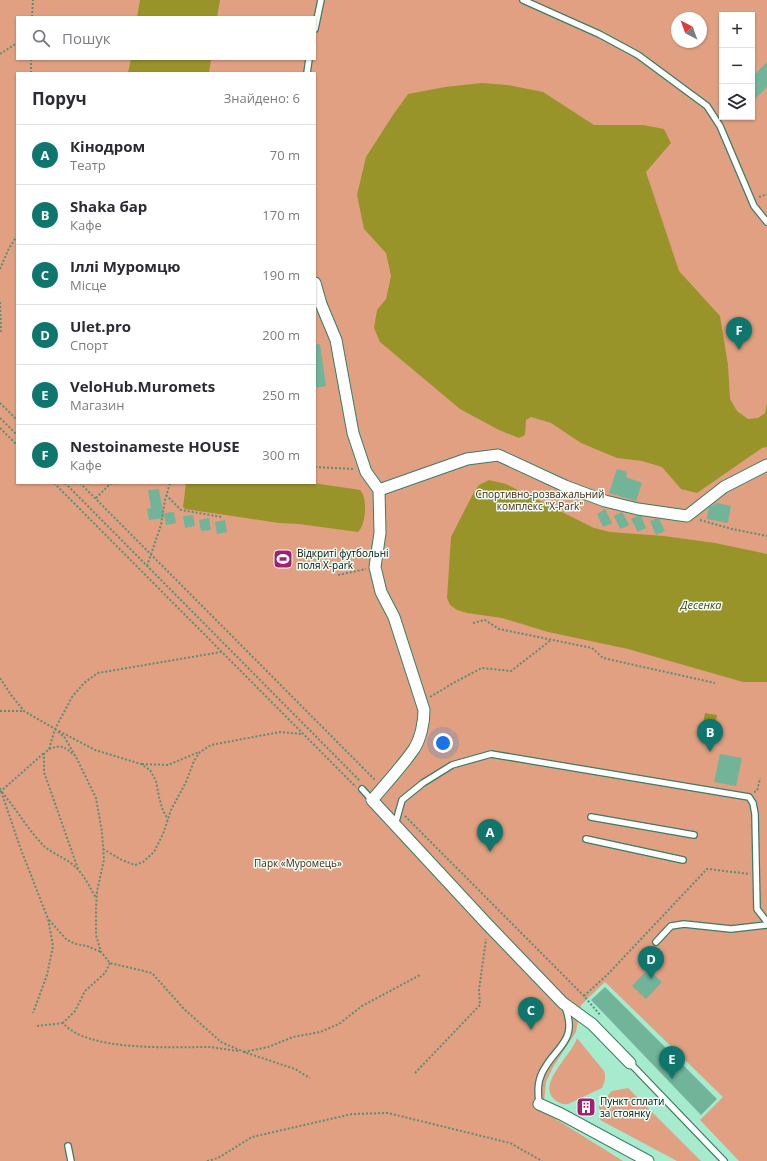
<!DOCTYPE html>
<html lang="uk">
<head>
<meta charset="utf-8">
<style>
  :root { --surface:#fff; --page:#f2f2f3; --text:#2b2b33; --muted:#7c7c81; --line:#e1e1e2; --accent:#0f766e }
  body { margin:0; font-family:"Open Sans",sans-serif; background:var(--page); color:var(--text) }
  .controls { position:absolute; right:12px; top:12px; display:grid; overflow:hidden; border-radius:0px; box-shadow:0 1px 3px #0004 }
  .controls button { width:36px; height:36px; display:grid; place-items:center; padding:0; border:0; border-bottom:1px solid var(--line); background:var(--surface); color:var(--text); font:20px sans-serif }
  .compass { position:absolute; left:671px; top:12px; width:36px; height:36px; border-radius:50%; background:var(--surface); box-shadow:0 1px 3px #0004; rotate:319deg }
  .you { position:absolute; left:443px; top:743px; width:14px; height:14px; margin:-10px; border:3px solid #fff; border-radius:50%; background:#1a73e8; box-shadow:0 0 0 6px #1a73e833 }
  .badge { display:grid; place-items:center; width:26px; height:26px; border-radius:50%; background:var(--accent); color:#fff; font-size:13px; font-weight:700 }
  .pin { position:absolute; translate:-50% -33px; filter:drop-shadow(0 1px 2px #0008) }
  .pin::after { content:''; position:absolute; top:21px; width:14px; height:12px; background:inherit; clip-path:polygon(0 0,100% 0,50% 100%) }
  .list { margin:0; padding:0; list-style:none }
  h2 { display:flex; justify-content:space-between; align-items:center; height:52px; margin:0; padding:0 16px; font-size:17px }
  h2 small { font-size:13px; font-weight:400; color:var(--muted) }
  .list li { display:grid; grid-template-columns:26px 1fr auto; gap:12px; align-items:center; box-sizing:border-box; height:60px; padding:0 16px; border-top:1px solid var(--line) }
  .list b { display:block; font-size:15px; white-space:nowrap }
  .list p { margin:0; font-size:13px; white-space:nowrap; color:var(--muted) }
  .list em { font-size:13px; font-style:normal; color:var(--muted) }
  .icon { flex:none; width:22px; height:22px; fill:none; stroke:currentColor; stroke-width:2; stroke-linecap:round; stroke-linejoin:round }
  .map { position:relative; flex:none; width:767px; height:1161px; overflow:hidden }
  .search { position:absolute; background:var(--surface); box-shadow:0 1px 3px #0004; left:16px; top:16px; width:300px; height:44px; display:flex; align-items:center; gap:10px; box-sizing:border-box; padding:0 14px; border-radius:0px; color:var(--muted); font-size:15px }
  .panel { position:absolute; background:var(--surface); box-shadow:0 1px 3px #0004; left:16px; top:72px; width:300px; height:412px; border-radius:0px }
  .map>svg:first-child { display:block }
</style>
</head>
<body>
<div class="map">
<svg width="767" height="1161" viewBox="0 0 767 1161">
  <rect width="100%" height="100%" fill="#a7ebce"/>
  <!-- green -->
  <path fill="#e1a081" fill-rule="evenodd" d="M0 0H767V1161H739L700 1120 723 1097 605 982 581 1005 576 1032 553 1067 546 1082 543 1111 623 1161H0ZM722 15H752V117H722ZM17 17H315V59H17ZM677 18H701V42H677ZM17 73H315V483H17Z
    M577 1038 604 1071C606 1077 605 1082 602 1088L568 1104C563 1105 558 1103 554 1099 537 1083 572 1055 577 1038Z
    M628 1088 701 1161H677L600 1120 599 1105 612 1091Z"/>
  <!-- water -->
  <path fill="#999429" d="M140 0H220L217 17H137Z
    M131 59H211L209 73H128Z
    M482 83 508 85 543 92 594 125H643L664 129 671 143 646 172 679 271 720 316 728 365 730 399 737 411 748 419 758 418 765 413 767 403V447L762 448 697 493 681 489 662 467 642 461 617 458 581 443 551 423 531 417 526 420 525 435 519 438 499 430 460 409 380 342 374 328 377 310 386 299 391 276 386 253 364 229 357 195 366 157 393 115 408 94 445 87Z
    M489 480 506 484 594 528 610 532 664 536 715 543 767 554V682H743L628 649 548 632 502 618 467 613 457 610 450 605 447 598 451 537 474 492 479 485Z
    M186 483H313L360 490C368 498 366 525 358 532L299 524 279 523 185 509 183 507Z
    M705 713 717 715 712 741 700 738Z"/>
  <!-- building -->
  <path fill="#71b499" d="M767 62V87L752 102V77Z
    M315 344H320L326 386 315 388Z
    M617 469 627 472 626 477 642 483 636 501 609 493Z
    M159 489 164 518 149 520 147 509 151 508 148 490Z
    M717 503 731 506 728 523 707 519 709 507Z
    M605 509 612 523 603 527 597 514Z
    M174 512 176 523 166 525 164 513Z
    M622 512 623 513 629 525 620 529 614 516Z
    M193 515 195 526 185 528 183 516Z
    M637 516H641L646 528 638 532 631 519Z
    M209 518 211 530 201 531 199 520Z
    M656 519H659L665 531 656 535 650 521Z
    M225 520 227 532 217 534 215 522Z
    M720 754 742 758 736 786 714 782Z
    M648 969 662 982 646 999 632 986Z
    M605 987 717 1099 701 1115 591 1000Z"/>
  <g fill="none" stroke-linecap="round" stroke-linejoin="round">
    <defs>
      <path id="lane" d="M523 0 599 34 638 55 707 106 720 126 754 206 767 222
        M315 29 321 0
        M307 73 309 59
        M362 789 372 800
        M591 817 694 835
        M395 825 402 800 423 783 452 765 491 754 749 797 753 803 755 814 757 909 767 922
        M586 839 683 860
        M656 942 671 926 684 924 731 929 767 925
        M630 1063 724 1161
        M539 1104C538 1093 537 1083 542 1073 554 1047 579 1042 565 1007
        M68 1146 71 1161"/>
      <path id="street" d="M315 283 321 304 336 340 353 433 366 472 379 490 380 533 375 567 381 592 394 617 424 710C424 722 421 738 414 749 403 765 385 785 372 800L487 924 563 1003 592 1024 630 1063
        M379 490 467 459 498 455 565 486 605 501 638 509 687 516 724 487 767 465
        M539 1104 561 1114 648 1161"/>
    </defs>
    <!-- lane casing -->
    <use href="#lane" stroke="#3a7d64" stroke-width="8"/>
    <!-- street casing -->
    <use href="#street" stroke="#3a7d64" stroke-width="13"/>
    <!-- path -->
    <path stroke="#5e8c78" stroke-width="2" stroke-dasharray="2 2" stroke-linecap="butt" d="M32 17 33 0
      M0 54 17 43
      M31 73V59
      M759 197 767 194
      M0 269 9 248 17 236
      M0 302 1 331 0 333
      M0 403 17 420
      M0 418 17 435
      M0 428 17 445
      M315 467 354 469
      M54 483 356 787
      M65 483 360 781
      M80 483 375 780
      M166 495 181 510 222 517
      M96 498 110 484 115 483
      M700 520 732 529 767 536
      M147 566 161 525 165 500 170 483
      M338 575 366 569
      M473 623 485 620 499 629 592 648 603 658 715 683
      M0 678 11 695 24 711 55 729
      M430 697 455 682 482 668 511 671 551 640
      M0 711H24
      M55 729 65 738 77 759 96 798 102 832 104 860 97 891 96 908V935L101 952 110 963 152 973 184 1009 221 1042 244 1052 295 1069 310 1078
      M59 731 95 750 141 764 150 770 156 781 159 797 163 811 168 819
      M49 749C62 744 65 747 75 756
      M142 764 168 765 199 752
      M0 788 20 847 48 919 53 946 47 975 33 1013
      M0 792 44 753
      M2 792C17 810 28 830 44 846 51 852 60 856 68 861 82 870 88 884 96 898
      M754 792 757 791 760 778
      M405 816 584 996 601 1016
      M103 849 122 860 135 865 143 862 154 852 163 834 171 810 186 782 194 761 200 752 211 745 280 732 302 734
      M78 869 44 772V754L49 749 55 729 72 697 84 683 98 673 221 652
      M49 920 67 940 76 944 87 946 101 952
      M110 963 105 973 85 991 75 1011 63 1023C87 1052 173 1047 209 1047 219 1048 229 1050 239 1051
      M584 996 608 974 707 869 750 874
      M37 1026 63 1023
      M244 1052 268 1047 293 1037 320 1032 339 1024 362 1006 420 975
      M415 1073 480 1005 479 990 486 939
      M207 1161 218 1158 252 1137 352 1114 388 1113 510 1143 542 1161"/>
    <!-- lane -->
    <use href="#lane" stroke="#fff" stroke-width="5.5"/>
    <!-- street -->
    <use href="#street" stroke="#fff" stroke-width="11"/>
  </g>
  <!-- icons -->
  <defs>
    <symbol id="stadium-square" viewBox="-11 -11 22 22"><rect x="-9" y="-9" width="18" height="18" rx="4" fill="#a02072" stroke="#f1fef8"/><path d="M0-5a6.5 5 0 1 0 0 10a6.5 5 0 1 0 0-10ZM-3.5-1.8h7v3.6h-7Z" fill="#fff"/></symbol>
    <symbol id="building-square" viewBox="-11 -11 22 22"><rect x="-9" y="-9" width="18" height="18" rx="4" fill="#a02072" stroke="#f1fef8"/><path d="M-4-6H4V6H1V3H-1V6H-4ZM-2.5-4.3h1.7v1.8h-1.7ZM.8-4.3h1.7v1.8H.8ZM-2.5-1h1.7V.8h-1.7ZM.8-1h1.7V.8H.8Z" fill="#fff"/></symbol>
  </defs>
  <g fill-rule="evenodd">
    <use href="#stadium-square" x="272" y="548" width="22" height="22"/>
    <use href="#building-square" x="575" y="1096" width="22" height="22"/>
  </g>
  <g text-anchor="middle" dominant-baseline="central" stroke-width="3" stroke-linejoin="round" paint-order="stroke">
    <!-- park labels -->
    <g font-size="10" fill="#421f0c" stroke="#f1fef8">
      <text x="540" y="494">Спортивно-розважальний<tspan x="540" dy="12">комплекс "Х-Park"</tspan></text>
      <text x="298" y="863">Парк «Муромець»</text>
    </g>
    <!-- poi labels -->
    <g font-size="10" fill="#001109" stroke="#f1fef8" text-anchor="start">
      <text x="297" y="553">Відкриті футбольні<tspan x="297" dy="12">поля X-park</tspan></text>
      <text x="600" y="1101">Пункт сплати<tspan x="600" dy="12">за стоянку</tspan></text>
    </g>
    <!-- water labels -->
    <g font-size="11" font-style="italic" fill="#49471d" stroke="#f1fef8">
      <text x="701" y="604">Десенка</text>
    </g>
  </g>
</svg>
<div class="controls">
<button>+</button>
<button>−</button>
<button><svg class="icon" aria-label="layers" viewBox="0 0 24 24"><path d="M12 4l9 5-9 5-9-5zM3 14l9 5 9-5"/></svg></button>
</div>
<svg class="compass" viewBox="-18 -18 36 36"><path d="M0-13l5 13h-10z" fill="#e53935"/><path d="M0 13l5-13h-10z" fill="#7c7c81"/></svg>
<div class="you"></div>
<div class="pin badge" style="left:490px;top:852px">A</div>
<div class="pin badge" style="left:710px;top:752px">B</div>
<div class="pin badge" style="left:531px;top:1030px">C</div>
<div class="pin badge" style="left:651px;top:979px">D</div>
<div class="pin badge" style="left:672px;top:1079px">E</div>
<div class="pin badge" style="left:739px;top:350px">F</div>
<div class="search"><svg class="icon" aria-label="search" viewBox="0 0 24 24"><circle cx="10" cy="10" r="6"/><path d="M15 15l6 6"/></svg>Пошук</div>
<section class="panel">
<h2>Поруч<small>Знайдено: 6</small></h2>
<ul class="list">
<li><span class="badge">A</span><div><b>Кінодром</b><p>Театр</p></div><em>70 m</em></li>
<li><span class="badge">B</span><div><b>Shaka бар</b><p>Кафе</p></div><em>170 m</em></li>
<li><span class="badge">C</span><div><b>Іллі Муромцю</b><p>Місце</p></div><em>190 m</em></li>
<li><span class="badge">D</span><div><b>Ulet.pro</b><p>Спорт</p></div><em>200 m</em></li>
<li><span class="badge">E</span><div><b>VeloHub.Muromets</b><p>Магазин</p></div><em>250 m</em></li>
<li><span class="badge">F</span><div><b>Nestoinameste HOUSE</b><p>Кафе</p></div><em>300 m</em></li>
</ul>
</section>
</div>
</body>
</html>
